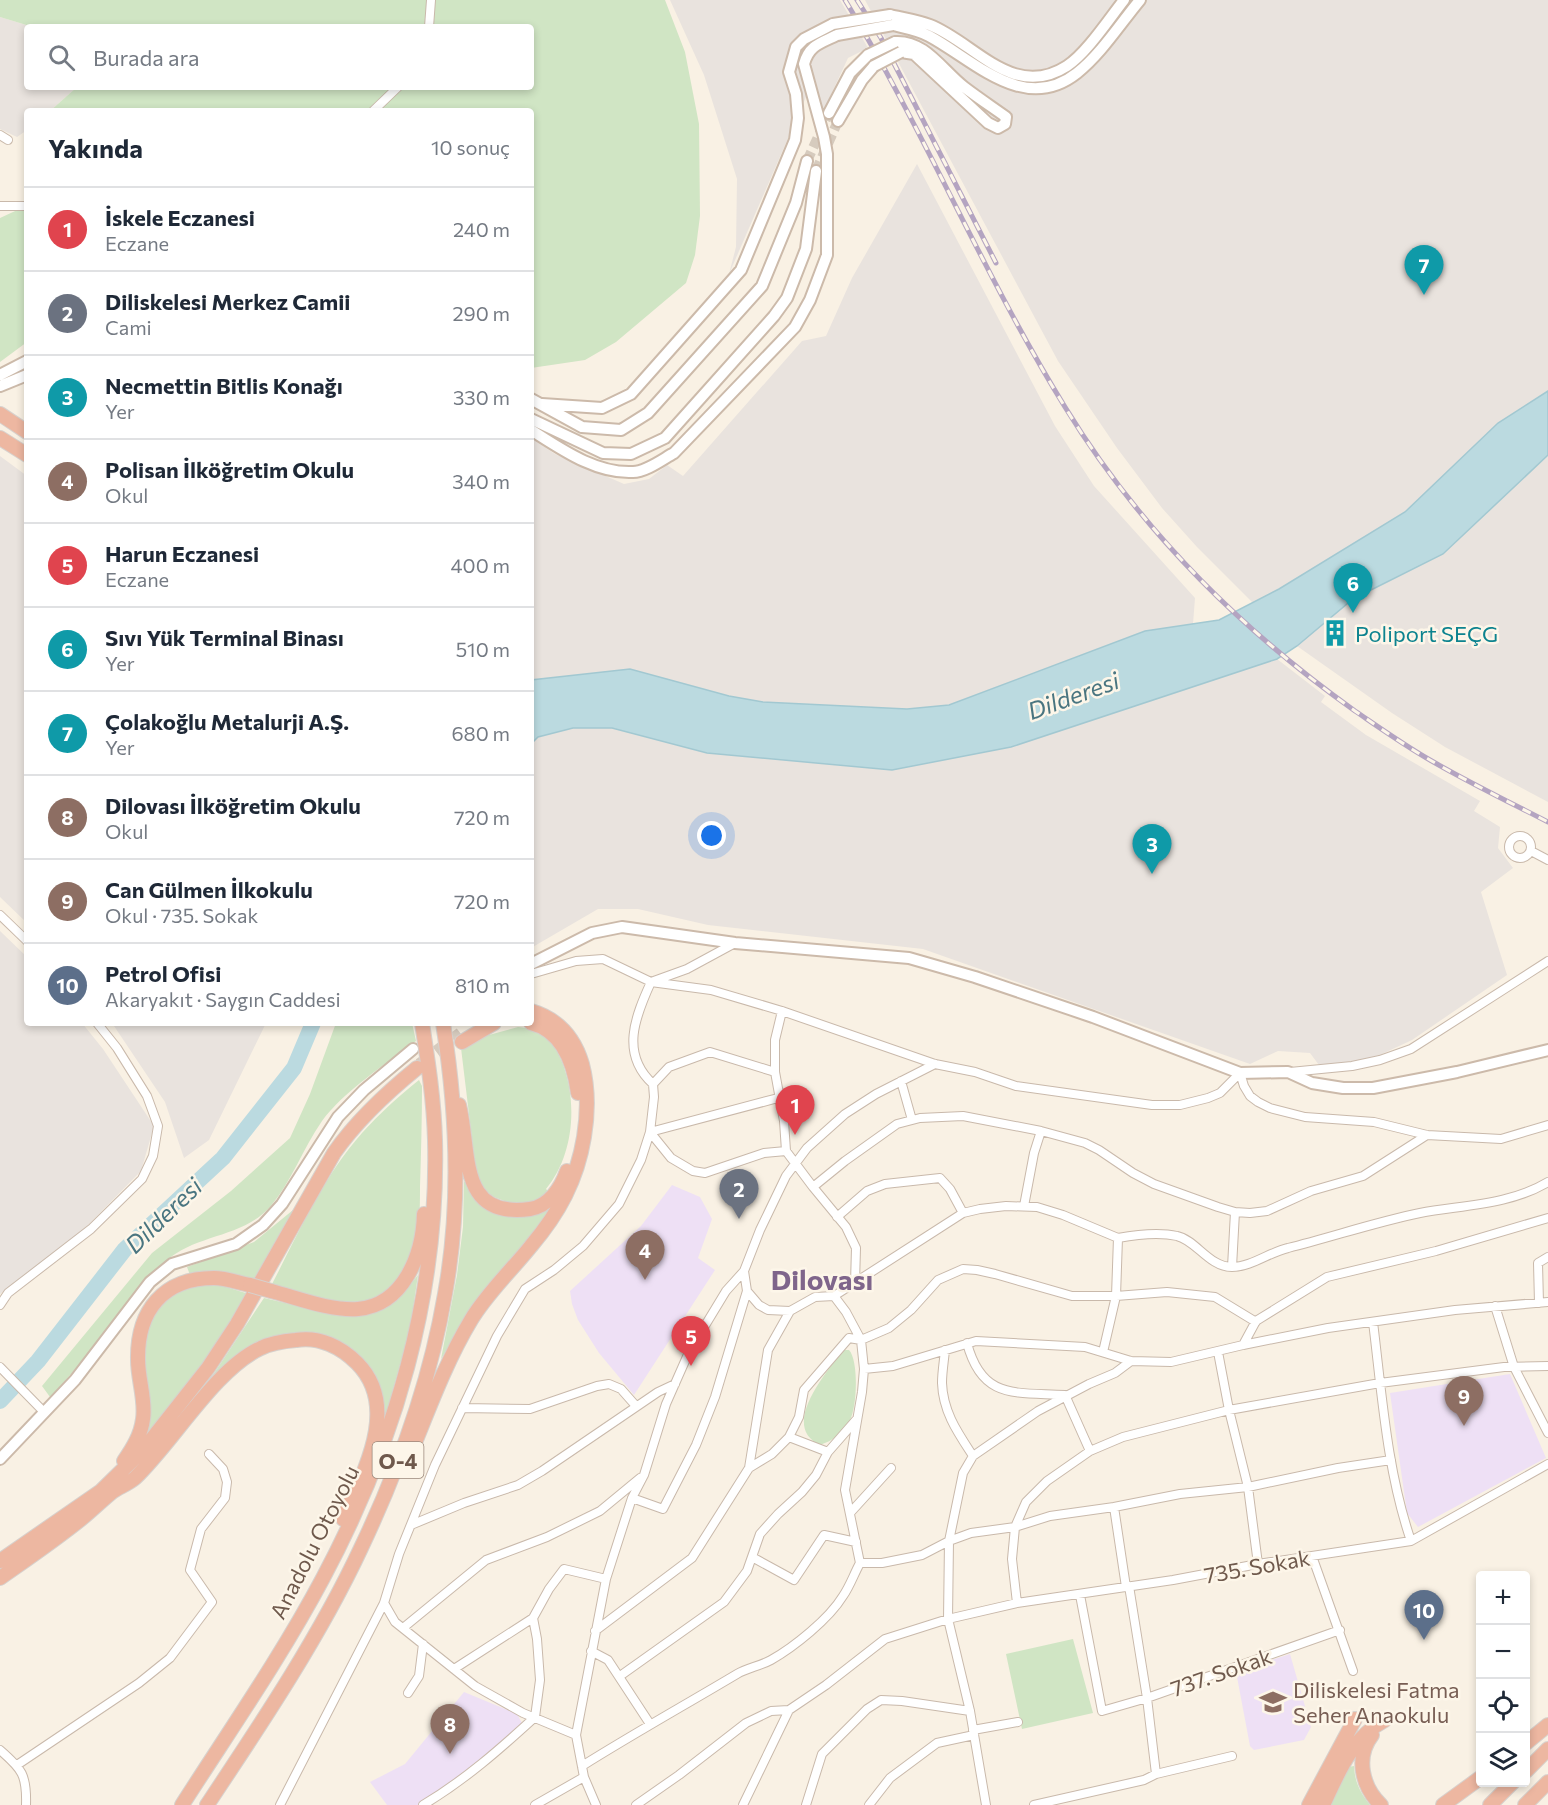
<!DOCTYPE html>
<html lang="tr">
<head>
<meta charset="utf-8">
<style>
  :root { --surface:#fff; --page:#f6f6f7; --text:#1f2937; --muted:#747a83; --line:#e0e1e3; --accent:#b45309 }
  body { margin:0; font-family:Commissioner,sans-serif; background:var(--page); color:var(--text) }
  .controls { position:absolute; right:18px; bottom:18px; display:grid; overflow:hidden; border-radius:6px; box-shadow:0 3px 9px #0003 }
  .controls button { width:54px; height:54px; display:grid; place-items:center; padding:0; border:0; border-bottom:2px solid var(--line); background:var(--surface); color:var(--text); font:30px sans-serif }
  .you { position:absolute; left:712px; top:836px; width:21px; height:21px; margin:-15px; border:4px solid #fff; border-radius:50%; background:#1a73e8; box-shadow:0 0 0 9px #1a73e833 }
  .badge { display:grid; place-items:center; width:39px; height:39px; border-radius:50%; background:var(--accent); color:#fff; font-size:20px; font-weight:700 }
  .pin { position:absolute; translate:-50% -50px; filter:drop-shadow(0 2px 3px #0008) }
  .pin::after { content:''; position:absolute; top:32px; width:21px; height:18px; background:inherit; clip-path:polygon(0 0,100% 0,50% 100%) }
  .list { margin:0; padding:0; list-style:none }
  h2 { display:flex; justify-content:space-between; align-items:center; height:78px; margin:0; padding:0 24px; font-size:26px }
  h2 small { font-size:20px; font-weight:400; color:var(--muted) }
  .list li { display:grid; grid-template-columns:39px 1fr auto; gap:18px; align-items:center; box-sizing:border-box; height:84px; padding:0 24px; border-top:2px solid var(--line) }
  .list b { display:block; font-size:22px; white-space:nowrap }
  .list p { margin:0; font-size:20px; white-space:nowrap; color:var(--muted) }
  .list em { font-size:20px; font-style:normal; color:var(--muted) }
  .icon { flex:none; width:33px; height:33px; fill:none; stroke:currentColor; stroke-width:2; stroke-linecap:round; stroke-linejoin:round }
  .map { position:relative; flex:none; width:1548px; height:1805px; overflow:hidden }
  .search { position:absolute; background:var(--surface); box-shadow:0 3px 9px #0003; left:24px; top:24px; width:510px; height:66px; display:flex; align-items:center; gap:15px; box-sizing:border-box; padding:0 21px; border-radius:6px; color:var(--muted); font-size:22px }
  .panel { position:absolute; background:var(--surface); box-shadow:0 3px 9px #0003; left:24px; top:108px; width:510px; height:918px; border-radius:6px }
  .map>svg:first-child { display:block }
</style>
</head>
<body>
<div class="map">
<svg width="1548" height="1805" viewBox="0 0 1548 1805">
  <rect width="100%" height="100%" fill="#f9f1e4"/>
  <!-- industrial -->
  <path fill="#e9e3de" d="M670 0H840L868 48 848 58 823 112 806 97 729 274 736 247 737 179 704 75Z
    M865 0H1548V391L1498 423 1405 512 1279 589 1253 603 1197 547 1162 508 1117 448 1058 361Z
    M0 17 33 27H27V87H77L50 111H27V130L17 137 0 129Z
    M917 164 1055 426 1094 486 1195 598 1193 624 1145 631 949 705 907 709 763 702 729 696 630 669 531 680V438L555 454 624 484 649 479 667 465 683 476 802 341 826 336 852 278Z
    M1548 455V802L1445 747 1392 713 1297 646 1353 599 1443 554Z
    M0 456 27 476V923L0 897Z
    M1277 659 1325 696 1321 702 1366 735 1480 801 1474 811 1500 827 1498 848 1513 868 1481 892 1507 975 1412 1040 1369 1060 1319 1065 1310 1053 1278 1051 1250 1064 923 949 708 925 638 909H598L531 948V744L538 737 573 728H612L707 753 892 770 1011 746Z
    M0 931 27 957V1023H82L103 1049 154 1126 141 1171 84 1229 0 1294Z
    M112 1023H266L209 1140 184 1158 165 1102Z"/>
  <!-- education -->
  <path fill="#eee0f5" d="M672 1185 700 1197 712 1219 698 1258 715 1270 634 1395 599 1353 578 1320 572 1304 570 1291 641 1226Z
    M1510 1374 1546 1458 1418 1527 1407 1513 1390 1393Z
    M1290 1654 1311 1727 1304 1740 1254 1750 1250 1746 1237 1677 1239 1673 1241 1670Z
    M464 1692 517 1714 522 1723 467 1773 419 1805H387L370 1782 405 1764Z"/>
  <!-- green -->
  <path fill="#d0e5c4" d="M0 0H665L685 52 699 124 700 216 695 255 686 283 616 342 585 360 531 368V111H50L77 87H531V27H33L0 17Z
    M27 140V342L0 362V218L26 206Z
    M336 1023H412L416 1041C387 1063 343 1092 322 1121 303 1148 292 1181 270 1207 242 1238 196 1234 166 1261 121 1301 92 1355 50 1397L42 1386 152 1253 231 1191 290 1138 310 1094Z
    M518 1027C524 1028 531 1028 536 1030 549 1036 557 1049 562 1062 578 1102 574 1155 546 1189L549 1192 537 1202 524 1205 507 1202 494 1197 487 1192 480 1184 476 1172 461 1048 478 1038Z
    M419 1080 422 1086C422 1120 421 1154 420 1187 420 1207 420 1237 412 1255 403 1277 388 1296 365 1302 339 1310 297 1293 271 1286 298 1234 323 1177 362 1133 380 1113 399 1096 419 1080Z
    M464 1181C484 1214 517 1224 551 1206L552 1209 469 1313 441 1359 457 1275 463 1227Z
    M293 1210 296 1211 257 1279 206 1271 190 1275 187 1267 254 1242Z
    M418 1275 410 1329 385 1418 376 1376 359 1356 290 1335 203 1390 264 1298 328 1313 388 1305 401 1296Z
    M216 1284 249 1294 201 1368 140 1446 144 1348 149 1321 168 1297 188 1287Z
    M843 1350H849C859 1361 857 1407 850 1420 844 1432 830 1444 817 1445 814 1441 809 1438 807 1434 793 1410 830 1368 843 1350Z
    M1073 1639 1093 1713 1022 1729 1006 1654Z
    M1354 1766C1355 1783 1360 1792 1370 1805H1331L1348 1767Z"/>
  <!-- water -->
  <path fill="#bbdae0" stroke="#a2c8d1" stroke-width="1.5" d="M1548 391V455L1443 554 1353 599 1297 646 1277 659 1011 747 892 770 707 753 612 728H573L538 737 531 744V680L630 669 729 696 763 702 907 709 949 705 1145 631 1219 620 1279 589 1405 512 1498 423Z"/>
  <g fill="none" stroke-linecap="round" stroke-linejoin="round">
    <!-- river -->
    <path stroke="#bbdae0" stroke-width="16" d="M0 1401 38 1361 125 1249 223 1158 294 1068 313 1023"/>
    <!-- secondary-tunnel -->
    <path stroke="#d6cbbe" stroke-width="10" stroke-dasharray="10 5" stroke-linecap="butt" d="M807 161 829 113
      M816 171 838 121"/>
    <!-- motorway-tunnel -->
    <path stroke="#d6cbbe" stroke-width="14" stroke-dasharray="14 7" stroke-linecap="butt" d="M420 1065 461 1034"/>
    <defs>
      <path id="minor" d="M429 27 431 0
        M373 111 398 87
        M0 135 8 140
        M0 206H27
        M1509 847a11 11 0 1 1 22 0a11 11 0 1 1-22 0Z
        M1531 851 1548 860
        M0 915 27 941
        M735 943 687 969 651 982 711 990 782 1011 935 1064 975 1072 1016 1086 1152 1105H1180L1208 1098 1220 1093 1240 1073
        M531 974 576 961 603 959 651 982C635 1017 620 1054 653 1084
        M782 1011 775 1040V1072L784 1121 786 1151 813 1187
        M935 1064 876 1094 845 1114 807 1148 786 1176 760 1230 744 1271 747 1291 759 1305 768 1310 790 1311 815 1297 834 1296 963 1213 980 1209 1006 1206 1037 1207 1063 1215 1118 1238 1116 1296 1103 1352
        M1290 1072 1352 1066 1380 1060 1411 1049 1548 961
        M1240 1073 1244 1086 1250 1096 1258 1102 1270 1108 1305 1117 1374 1122 1427 1135 1501 1139 1548 1125
        M901 1081 912 1120
        M650 1132 671 1158 693 1171 705 1173 764 1153 786 1151
        M650 1132 778 1098
        M1024 1206 1034 1153 1041 1131
        M837 1217 867 1191 885 1184 940 1178 950 1189 963 1213
        M1118 1238C1134 1235 1160 1232 1177 1236 1196 1240 1209 1267 1232 1267 1251 1267 1270 1252 1288 1248 1332 1237 1376 1222 1420 1213 1463 1205 1510 1205 1548 1182
        M1232 1267 1235 1212
        M855 1283 856 1248 846 1227 813 1187 845 1161 897 1124 920 1118 963 1116 1041 1131 1085 1143 1099 1150 1133 1173 1154 1184 1218 1207 1235 1212 1250 1213 1267 1211 1311 1191 1363 1176 1427 1135
        M834 1296 846 1312 861 1340 864 1369 862 1392 845 1490 860 1563H882L922 1555 949 1541 971 1533 1015 1527 1026 1502 1047 1481 1090 1451 1123 1437 1229 1410 1380 1383 1504 1367 1548 1366
        M1539 1303 1538 1263 1548 1257
        M0 1305 8 1293 91 1229 142 1179 153 1156 158 1126 147 1096 117 1048 97 1023
        M1495 1306 1514 1367 1548 1433
        M1373 1322C1382 1395 1387 1471 1411 1541
        M967 1343C982 1400 1015 1392 1065 1395L1090 1451
        M1243 1345 1256 1321 1327 1277 1436 1251 1548 1218
        M945 1350C944 1361 942 1372 942 1383 943 1412 958 1433 973 1456
        M1218 1352 1229 1410 1248 1487 1258 1564
        M0 1367 44 1412
        M864 1369 893 1366 976 1341 1085 1347 1131 1361 1171 1362 1243 1345 1328 1328 1455 1310 1548 1302
        M462 1408 530 1409 597 1386 609 1384 621 1389 636 1406
        M789 1437 828 1452
        M749 1468 772 1454 789 1437 799 1417 804 1390 849 1338 861 1340 889 1328 911 1310 938 1280 963 1269 977 1270 995 1274 1072 1296H1116L1167 1292 1215 1297 1256 1322
        M632 1498 663 1509 696 1445 715 1397 747 1291
        M1114 1507 1180 1494 1248 1487 1338 1468 1391 1460
        M850 1513 891 1468
        M411 1525 464 1503 518 1485 542 1471 658 1392 675 1384
        M1312 1556 1353 1671
        M752 1557 794 1580 824 1535 856 1542
        M1129 1586 1147 1698 1156 1774
        M1080 1595 1102 1711 1147 1698 1340 1630
        M384 1603 395 1622 475 1686 523 1713 576 1735
        M1017 1603 1012 1559 1015 1527 1050 1516 1114 1507 1126 1587
        M403 1628 486 1560 547 1537 600 1511 640 1478
        M595 1631 692 1558 749 1468 768 1350 790 1311
        M591 1651 608 1660 650 1724
        M454 1669 533 1618 549 1589 564 1569 606 1579
        M620 1676 724 1602 747 1571 760 1534 778 1514 802 1492 816 1475 828 1452 856 1420
        M408 1693 419 1676 423 1644
        M973 1730 1018 1722
        M0 1750C22 1769 27 1775 26 1805
        M17 1765 139 1683 170 1658 212 1602 190 1570 201 1529 225 1498 227 1482 223 1469 209 1454
        M582 1766C633 1734 685 1705 737 1674 747 1668 760 1666 771 1660 794 1647 829 1619 843 1596 850 1586 854 1574 860 1563
        M280 1805 384 1603 399 1554 435 1465 497 1336 525 1289 554 1270 583 1246 619 1204 641 1160 650 1132 654 1097 653 1084 669 1067 710 1052 775 1072
        M423 1805C465 1780 500 1749 535 1717L540 1680 537 1639 533 1618
        M535 1805 584 1777
        M596 1805 584 1777 576 1735 606 1579 632 1498 644 1475 666 1404 689 1352 726 1291 744 1271
        M636 1805 679 1775 746 1723 771 1711 789 1710
        M743 1805 789 1710 826 1685 885 1639 948 1619 1017 1603 1173 1580 1258 1564 1411 1541 1548 1464
        M806 1805 822 1754 867 1709 881 1700 902 1701 970 1711
        M869 1805 890 1778 937 1743 974 1735
        M986 1805 970 1711 948 1619 949 1541 963 1473 973 1456 1038 1411 1089 1384 1115 1373 1131 1361
        M1034 1805 1144 1780 1156 1774 1232 1756"/>
      <path id="secondary" d="M890 15C903 18 917 20 930 25 974 42 1013 101 1067 66 1086 54 1109 19 1124 0
        M893 25C905 28 918 30 929 36 974 60 1024 115 1077 73 1101 54 1120 24 1140 0
        M895 42C925 40 942 70 964 87 977 97 992 107 1006 117L1005 124 998 128 988 123 914 54 901 52
        M829 113 850 73 868 55
        M838 121 862 80 874 66
        M0 375 27 361
        M0 386 27 375
        M531 399 582 427 621 430 648 413 762 286 796 203 807 161
        M542 404 602 408 631 394 741 270 795 140 798 118 796 94 789 72 796 47 804 39 833 24
        M531 419 603 453 631 454 665 438 774 316 787 298 806 249 816 171
        M531 430C561 449 596 474 633 472 646 472 663 459 674 453L795 327 810 300 827 255V154L824 137 804 64C809 45 821 43 837 35
        M531 964 592 933 622 927 735 943 909 958 975 977 1093 1017 1240 1073 1288 1072 1312 1083 1343 1088H1373L1457 1072 1548 1050
        M0 1459 75 1380 150 1282 172 1264 236 1244 263 1225 282 1204 338 1117 364 1090 413 1049"/>
      <path id="motorway" d="M0 414 27 432
        M0 438 27 455
        M531 1023C563 1031 574 1064 578 1093
        M462 1042 494 1023
        M459 1105C471 1152 457 1219 530 1209 549 1206 561 1188 567 1171
        M271 1291C298 1298 330 1311 358 1309 404 1305 423 1254 424 1214
        M414 1445C431 1403 447 1360 471 1320 487 1293 511 1271 531 1246 559 1213 577 1180 584 1137 588 1113 588 1087 582 1064 574 1037 558 1019 531 1011
        M124 1461C133 1448 141 1435 143 1419 146 1400 138 1380 138 1360 137 1311 163 1278 214 1278 226 1278 239 1283 250 1285
        M0 1561 101 1491 144 1449 208 1368 237 1324 334 1153C357 1120 385 1094 417 1068
        M0 1578C27 1559 55 1540 81 1519 92 1510 101 1501 112 1492 119 1487 128 1484 135 1478 173 1442 215 1369 261 1348 271 1343 284 1341 296 1340 319 1336 341 1347 357 1363 401 1407 363 1473 343 1519
        M1372 1735C1355 1757 1362 1787 1381 1805
        M1526 1743 1548 1725
        M1526 1771 1548 1749
        M182 1805C230 1730 281 1657 323 1578 395 1443 439 1294 435 1140 434 1101 428 1062 422 1023
        M207 1805C261 1724 320 1636 361 1548 399 1468 430 1382 445 1294 461 1206 457 1111 443 1023
        M1309 1805 1355 1719
        M1323 1805C1338 1773 1352 1737 1385 1720
        M1443 1805 1480 1778
        M1490 1805 1513 1782
        M1525 1805 1548 1782"/>
    </defs>
    <!-- minor casing -->
    <use href="#minor" stroke="#c9b9ab" stroke-width="10"/>
    <!-- secondary casing -->
    <use href="#secondary" stroke="#ccbaaa" stroke-width="14"/>
    <!-- motorway casing -->
    <use href="#motorway" stroke="#d7d1cd" stroke-width="16"/>
    <!-- minor -->
    <use href="#minor" stroke="#fff" stroke-width="8"/>
    <!-- secondary -->
    <use href="#secondary" stroke="#fff" stroke-width="10"/>
    <!-- motorway -->
    <use href="#motorway" stroke="#edb7a1" stroke-width="14"/>
    <defs>
      <path id="rail" d="M845 0C925 132 984 276 1065 407 1139 528 1240 629 1355 711 1380 728 1404 745 1430 760 1468 782 1509 802 1548 822
        M857 0 881 38 996 263"/>
    </defs>
    <!-- rail casing -->
    <use href="#rail" stroke="#b4a4c1" stroke-width="5"/>
    <!-- rail -->
    <use href="#rail" stroke="#fdf6e9" stroke-width="3" stroke-dasharray="9" stroke-linecap="butt"/>
    <defs>
      <path id="secondary-bridge" d="M833 24 890 15
        M837 35 893 25
        M868 55 895 42
        M874 66 901 52"/>
      <path id="motorway-bridge" d="M250 1285 271 1291"/>
    </defs>
    <!-- secondary-bridge casing -->
    <use href="#secondary-bridge" stroke="#ccbaaa" stroke-width="14" stroke-linecap="butt"/>
    <!-- motorway-bridge casing -->
    <use href="#motorway-bridge" stroke="#d7d1cd" stroke-width="16" stroke-linecap="butt"/>
    <!-- secondary-bridge -->
    <use href="#secondary-bridge" stroke="#fff" stroke-width="10"/>
    <!-- motorway-bridge -->
    <use href="#motorway-bridge" stroke="#edb7a1" stroke-width="14"/>
  </g>
  <!-- icons -->
  <defs>
    <symbol id="building-bare" viewBox="-9 -9 18 18"><path d="M-4-6H4V6H1V3H-1V6H-4ZM-2.5-4.3h1.7v1.8h-1.7ZM.8-4.3h1.7v1.8H.8ZM-2.5-1h1.7V.8h-1.7ZM.8-1h1.7V.8H.8Z" fill="#0f9aa8" stroke="#fdf6e9" stroke-width="2.5" paint-order="stroke"/></symbol>
    <symbol id="school-bare" viewBox="-9 -9 18 18"><path d="M0-5L7-2L0 1L-7-2ZM-4 1L0 2.5L4 1V4Q0 6-4 4Z" fill="#8d6e63" stroke="#fdf6e9" stroke-width="2.5" paint-order="stroke"/></symbol>
  </defs>
  <g fill-rule="evenodd">
    <use href="#building-bare" x="1316" y="614" width="38" height="38"/>
    <use href="#school-bare" x="1254" y="1683" width="38" height="38"/>
  </g>
  <g text-anchor="middle" dominant-baseline="central" stroke-width="5" stroke-linejoin="round" paint-order="stroke">
    <!-- shield labels -->
    <rect fill="#fdf6e9" stroke="#9a887b" stroke-width="1.5" x="372.5" y="1442" width="51" height="36" rx="4.5"/>
    <g font-size="21" font-weight="bold" fill="#6f594c">
      <text x="398" y="1460">O-4</text>
    </g>
    <!-- culture labels -->
    <g font-size="22" fill="#0d838f" stroke="#fdf6e9" text-anchor="start">
      <text x="1355" y="633">Poliport SEÇG</text>
    </g>
    <!-- street labels -->
    <g font-size="22" fill="#6f594c" stroke="#fdf6e9">
      <text transform="translate(314 1542) rotate(-63)">Anadolu Otoyolu</text>
      <text transform="translate(1257 1566) rotate(-10)">735. Sokak</text>
      <text transform="translate(1221 1672) rotate(-19)">737. Sokak</text>
    </g>
    <!-- education labels -->
    <g font-size="22" fill="#785e54" stroke="#fdf6e9" text-anchor="start">
      <text x="1293" y="1689">Diliskelesi Fatma<tspan x="1293" dy="25">Seher Anaokulu</tspan></text>
    </g>
    <!-- water labels -->
    <g font-size="24" font-style="italic" fill="#497580" stroke="#fdf6e9">
      <text transform="translate(1073 695) rotate(-20)">Dilderesi</text>
      <text transform="translate(163 1215) rotate(-44)">Dilderesi</text>
    </g>
    <!-- district labels -->
    <g font-size="28" font-weight="bold" fill="#7f658b" stroke="#fdf6e9">
      <text x="822" y="1279">Dilovası</text>
    </g>
  </g>
</svg>
<div class="controls">
<button>+</button>
<button>−</button>
<button><svg class="icon" aria-label="locate" viewBox="0 0 24 24"><circle cx="12" cy="12" r="6"/><path d="M12 2v4M12 18v4M2 12h4M18 12h4"/></svg></button>
<button><svg class="icon" aria-label="layers" viewBox="0 0 24 24"><path d="M12 4l9 5-9 5-9-5zM3 14l9 5 9-5"/></svg></button>
</div>
<div class="you"></div>
<div class="pin badge" style="left:795px;top:1135px;background:#e0444e">1</div>
<div class="pin badge" style="left:739px;top:1219px;background:#6b7280">2</div>
<div class="pin badge" style="left:1152px;top:874px;background:#0f9aa8">3</div>
<div class="pin badge" style="left:645px;top:1280px;background:#8d6e63">4</div>
<div class="pin badge" style="left:691px;top:1366px;background:#e0444e">5</div>
<div class="pin badge" style="left:1353px;top:613px;background:#0f9aa8">6</div>
<div class="pin badge" style="left:1424px;top:295px;background:#0f9aa8">7</div>
<div class="pin badge" style="left:450px;top:1754px;background:#8d6e63">8</div>
<div class="pin badge" style="left:1464px;top:1426px;background:#8d6e63">9</div>
<div class="pin badge" style="left:1424px;top:1640px;background:#5c6f8a">10</div>
<div class="search"><svg class="icon" aria-label="search" viewBox="0 0 24 24"><circle cx="10" cy="10" r="6"/><path d="M15 15l6 6"/></svg>Burada ara</div>
<section class="panel">
<h2>Yakında<small>10 sonuç</small></h2>
<ul class="list">
<li><span class="badge" style="background:#e0444e">1</span><div><b>İskele Eczanesi</b><p>Eczane</p></div><em>240 m</em></li>
<li><span class="badge" style="background:#6b7280">2</span><div><b>Diliskelesi Merkez Camii</b><p>Cami</p></div><em>290 m</em></li>
<li><span class="badge" style="background:#0f9aa8">3</span><div><b>Necmettin Bitlis Konağı</b><p>Yer</p></div><em>330 m</em></li>
<li><span class="badge" style="background:#8d6e63">4</span><div><b>Polisan İlköğretim Okulu</b><p>Okul</p></div><em>340 m</em></li>
<li><span class="badge" style="background:#e0444e">5</span><div><b>Harun Eczanesi</b><p>Eczane</p></div><em>400 m</em></li>
<li><span class="badge" style="background:#0f9aa8">6</span><div><b>Sıvı Yük Terminal Binası</b><p>Yer</p></div><em>510 m</em></li>
<li><span class="badge" style="background:#0f9aa8">7</span><div><b>Çolakoğlu Metalurji A.Ş.</b><p>Yer</p></div><em>680 m</em></li>
<li><span class="badge" style="background:#8d6e63">8</span><div><b>Dilovası İlköğretim Okulu</b><p>Okul</p></div><em>720 m</em></li>
<li><span class="badge" style="background:#8d6e63">9</span><div><b>Can Gülmen İlkokulu</b><p>Okul · 735. Sokak</p></div><em>720 m</em></li>
<li><span class="badge" style="background:#5c6f8a">10</span><div><b>Petrol Ofisi</b><p>Akaryakıt · Saygın Caddesi</p></div><em>810 m</em></li>
</ul>
</section>
</div>
</body>
</html>
